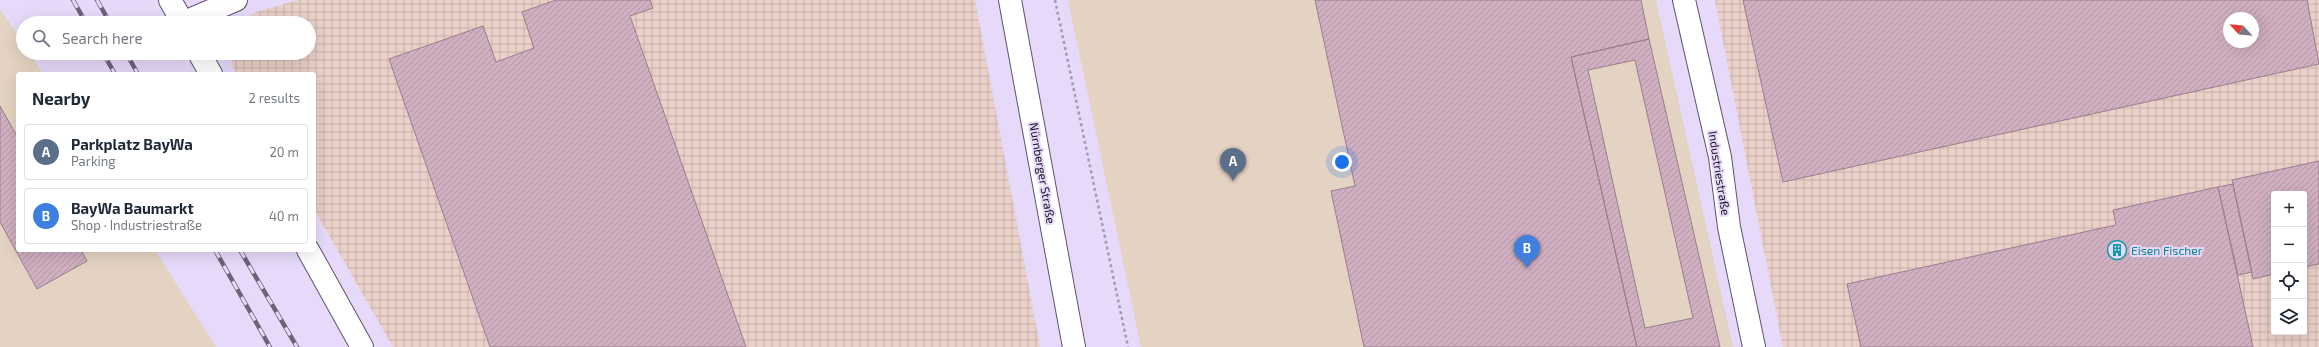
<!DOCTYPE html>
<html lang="en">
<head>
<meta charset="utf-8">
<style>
  :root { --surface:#fff; --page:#f6f6f7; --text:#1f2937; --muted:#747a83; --line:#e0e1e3; --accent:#3b8024 }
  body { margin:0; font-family:"Exo 2",sans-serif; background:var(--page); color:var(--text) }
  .controls { position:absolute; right:12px; bottom:12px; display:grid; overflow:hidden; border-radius:4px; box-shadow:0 4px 16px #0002 }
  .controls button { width:36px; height:36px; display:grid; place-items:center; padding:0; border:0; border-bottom:1px solid var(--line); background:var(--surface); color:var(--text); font:20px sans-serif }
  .compass { position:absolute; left:2223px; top:12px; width:36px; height:36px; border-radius:50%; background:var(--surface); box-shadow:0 4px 16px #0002; rotate:296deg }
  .you { position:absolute; left:1342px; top:162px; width:14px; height:14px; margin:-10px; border:3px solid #fff; border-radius:50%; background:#1a73e8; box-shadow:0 0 0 6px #1a73e833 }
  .badge { display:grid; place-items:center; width:26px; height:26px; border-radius:50%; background:var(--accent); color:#fff; font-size:13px; font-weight:700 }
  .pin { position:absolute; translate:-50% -33px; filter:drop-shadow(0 1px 2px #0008) }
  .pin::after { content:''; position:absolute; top:21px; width:14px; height:12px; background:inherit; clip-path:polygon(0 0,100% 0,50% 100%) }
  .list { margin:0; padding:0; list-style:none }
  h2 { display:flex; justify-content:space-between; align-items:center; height:52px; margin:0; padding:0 16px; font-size:17px }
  h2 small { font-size:13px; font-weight:400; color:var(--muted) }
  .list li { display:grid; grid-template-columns:26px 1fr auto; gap:12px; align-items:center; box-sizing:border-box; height:56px; margin:0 8px 8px; padding:0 8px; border:1px solid var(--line); border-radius:4px }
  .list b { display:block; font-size:15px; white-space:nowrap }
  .list p { margin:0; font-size:13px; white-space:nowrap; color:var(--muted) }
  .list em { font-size:13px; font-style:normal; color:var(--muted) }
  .icon { flex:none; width:22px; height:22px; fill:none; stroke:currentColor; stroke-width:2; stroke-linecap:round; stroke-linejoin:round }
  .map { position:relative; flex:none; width:2319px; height:347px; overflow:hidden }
  .search { position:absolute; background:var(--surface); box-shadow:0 4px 16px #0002; left:16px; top:16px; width:300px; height:44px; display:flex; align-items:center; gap:10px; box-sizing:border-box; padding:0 14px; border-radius:22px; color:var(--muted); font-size:15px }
  .panel { position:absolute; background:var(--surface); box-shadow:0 4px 16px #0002; left:16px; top:72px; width:300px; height:180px; border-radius:4px }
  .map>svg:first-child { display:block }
</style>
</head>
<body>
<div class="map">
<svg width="2319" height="347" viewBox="0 0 2319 347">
  <defs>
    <pattern id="industrial-grid" width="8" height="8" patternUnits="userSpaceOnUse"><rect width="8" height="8" fill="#e9d0c8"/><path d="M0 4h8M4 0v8" fill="none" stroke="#c7b2ab"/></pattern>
    <pattern id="building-hatch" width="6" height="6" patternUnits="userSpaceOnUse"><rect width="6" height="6" fill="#d0afc0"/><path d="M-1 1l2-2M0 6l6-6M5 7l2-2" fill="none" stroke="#b296a5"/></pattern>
  </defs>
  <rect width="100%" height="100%" fill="#e6d9f9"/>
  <!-- commercial -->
  <path fill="#e4d3c2" d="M1068 0H1656L1733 347H1141Z
    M0 9 23 42V53H30L43 74H18V250H155L216 347H0Z"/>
  <!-- industrial -->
  <path fill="url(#industrial-grid)" fill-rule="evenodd" d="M298 0H975L1040 347H393L314 209V74H237L232 66V53H309V23H242L256 12Z
    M1715 0H2319V347H1783ZM2229 18H2253V42H2229ZM2274 194H2304V332H2274Z"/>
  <!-- building -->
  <path fill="url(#building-hatch)" stroke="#9c7d8d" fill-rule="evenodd" d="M556 0H650L653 8 630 16 746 347H490L389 59 483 26 496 62 534 48 522 12Z
    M1315 0H1641L1649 39 1571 57 1637 347H1364L1331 191 1355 186Z
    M1743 0H2307L2319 64 1783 182ZM2229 18H2253V42H2229Z
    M1649 39 1720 347H1637L1571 57ZM1635 60 1693 318 1645 328 1588 70Z
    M0 106 18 138V250H81L87 261 37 289 0 222Z
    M2319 161V264L2304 267V194H2274V274L2253 279 2232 180Z
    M2233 184 2252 272 2238 275 2218 187Z
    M2218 187 2253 347H1861L1847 284 2116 225 2113 210Z"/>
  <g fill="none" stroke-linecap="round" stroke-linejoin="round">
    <defs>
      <path id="street" d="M170 0 183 23
        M1684 0 1720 157 1729 227 1754 347
        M182 23 236 0
        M199 53 211 74
        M308 250 362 347"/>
      <path id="secondary" d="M1010 0 1074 347"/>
    </defs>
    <!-- street casing -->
    <use href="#street" stroke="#5e536e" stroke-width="24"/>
    <!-- secondary casing -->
    <use href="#secondary" stroke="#5e536e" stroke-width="24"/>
    <!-- path -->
    <path stroke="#a49ab3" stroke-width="2.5" stroke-dasharray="3 3" stroke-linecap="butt" d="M1055 0 1128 347"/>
    <!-- street -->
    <use href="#street" stroke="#fff" stroke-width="22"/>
    <!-- secondary -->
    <use href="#secondary" stroke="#fff" stroke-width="22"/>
    <defs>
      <path id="rail" d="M73 0 86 23
        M97 0 110 23
        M103 53 115 74
        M126 53 138 74
        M215 250 270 347
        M240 250 297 347"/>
    </defs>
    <!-- rail casing -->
    <use href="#rail" stroke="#6b6376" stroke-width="4.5"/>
    <!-- rail -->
    <use href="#rail" stroke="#e6d9f9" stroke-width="3" stroke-dasharray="9" stroke-linecap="butt"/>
  </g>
  <!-- icons -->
  <defs>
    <symbol id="building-ring" viewBox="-11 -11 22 22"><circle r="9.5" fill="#e6d9f9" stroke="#0f9aa8" stroke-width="1.5"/><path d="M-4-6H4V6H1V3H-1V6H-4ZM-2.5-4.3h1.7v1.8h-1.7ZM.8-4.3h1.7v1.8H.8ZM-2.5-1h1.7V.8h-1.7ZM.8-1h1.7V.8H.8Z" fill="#0f9aa8"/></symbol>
  </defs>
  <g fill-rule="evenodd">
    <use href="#building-ring" x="2106" y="239" width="22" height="22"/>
  </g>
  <g text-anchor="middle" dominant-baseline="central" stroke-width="4" stroke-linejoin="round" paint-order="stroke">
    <!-- street labels -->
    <g font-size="12" fill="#18131e" stroke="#e6d9f9">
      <text transform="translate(1043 173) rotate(80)">Nürnberger Straße</text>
      <text transform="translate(1720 173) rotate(81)">Industriestraße</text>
    </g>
    <!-- culture labels -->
    <g font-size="12" fill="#0d838f" stroke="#e6d9f9" text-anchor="start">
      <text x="2131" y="250">Eisen Fischer</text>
    </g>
  </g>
</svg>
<div class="controls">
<button>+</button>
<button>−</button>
<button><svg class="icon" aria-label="locate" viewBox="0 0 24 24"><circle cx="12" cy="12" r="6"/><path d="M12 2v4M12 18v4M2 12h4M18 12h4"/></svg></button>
<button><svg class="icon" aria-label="layers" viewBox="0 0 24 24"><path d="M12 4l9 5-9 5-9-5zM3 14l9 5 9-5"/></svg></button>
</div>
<svg class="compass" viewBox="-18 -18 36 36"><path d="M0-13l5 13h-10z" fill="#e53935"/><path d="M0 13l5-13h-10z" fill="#747a83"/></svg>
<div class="you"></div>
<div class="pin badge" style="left:1233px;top:181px;background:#5c6f8a">A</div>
<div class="pin badge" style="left:1527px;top:268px;background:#3f7fe0">B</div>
<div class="search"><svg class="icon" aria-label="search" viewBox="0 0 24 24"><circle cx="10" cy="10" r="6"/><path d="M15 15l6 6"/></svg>Search here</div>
<section class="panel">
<h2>Nearby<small>2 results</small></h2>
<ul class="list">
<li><span class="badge" style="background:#5c6f8a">A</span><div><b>Parkplatz BayWa</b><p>Parking</p></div><em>20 m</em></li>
<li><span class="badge" style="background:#3f7fe0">B</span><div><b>BayWa Baumarkt</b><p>Shop · Industriestraße</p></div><em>40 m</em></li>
</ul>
</section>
</div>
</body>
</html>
